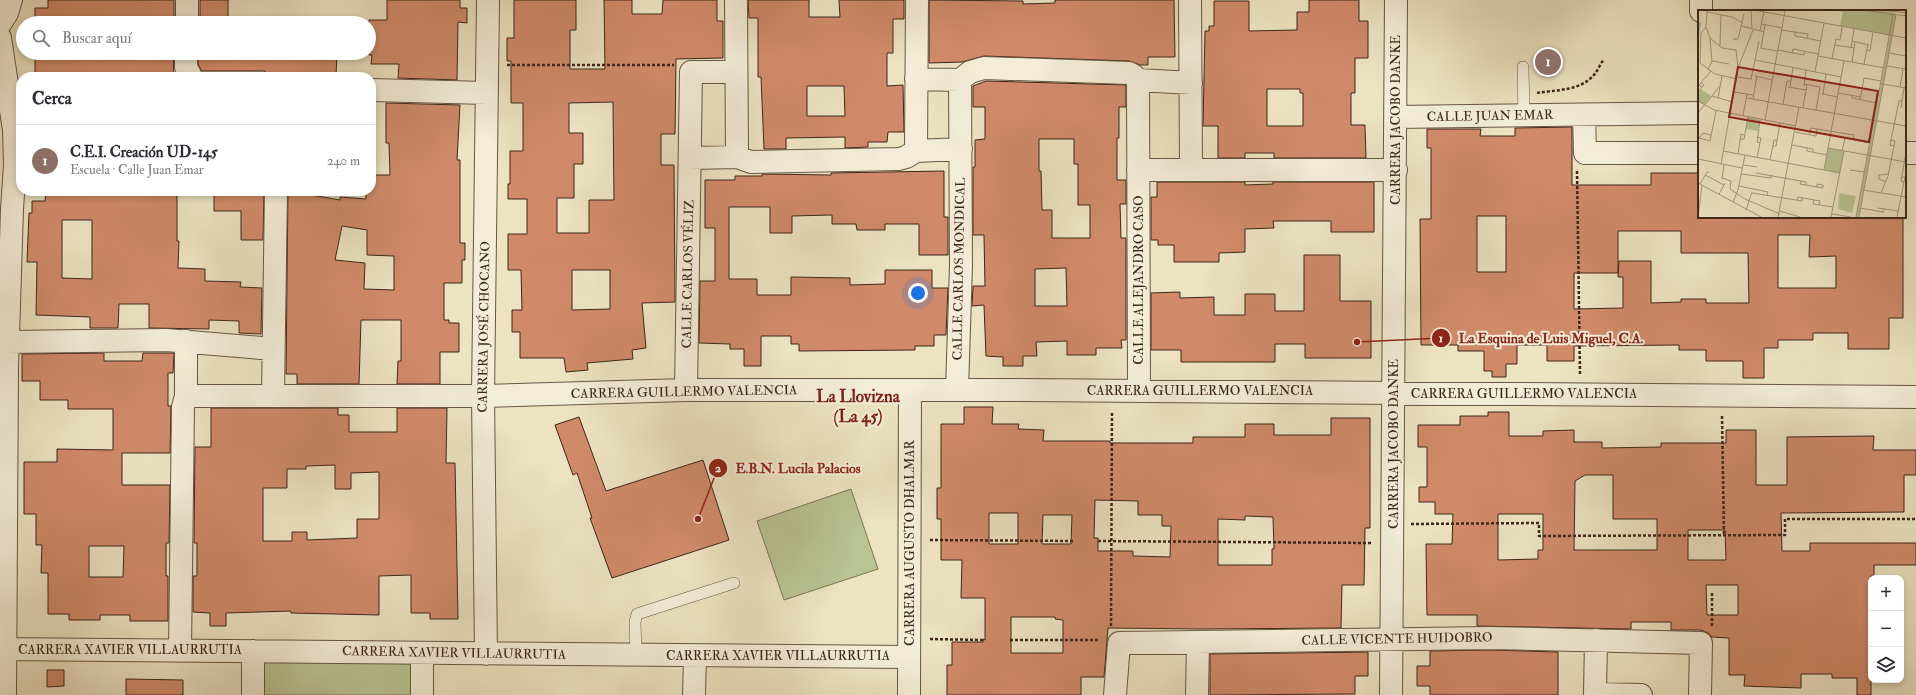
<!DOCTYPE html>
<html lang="es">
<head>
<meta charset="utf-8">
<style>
  :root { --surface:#fff; --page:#f2f2f3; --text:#2b2b33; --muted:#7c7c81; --line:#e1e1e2; --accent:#0b8043 }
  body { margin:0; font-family:"IM FELL Double Pica",serif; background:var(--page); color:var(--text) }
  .controls { position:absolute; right:12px; bottom:12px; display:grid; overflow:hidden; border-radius:8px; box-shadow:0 2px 6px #0003 }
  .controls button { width:36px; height:36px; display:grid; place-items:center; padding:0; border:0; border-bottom:1px solid var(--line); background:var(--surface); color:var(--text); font:20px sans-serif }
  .you { position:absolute; left:918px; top:293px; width:14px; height:14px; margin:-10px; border:3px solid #fff; border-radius:50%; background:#1a73e8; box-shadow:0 0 0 6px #1a73e833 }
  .badge { display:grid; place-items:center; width:26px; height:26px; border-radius:50%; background:var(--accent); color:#fff; font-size:13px; font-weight:700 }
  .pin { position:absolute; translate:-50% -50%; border:2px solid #fff; box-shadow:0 1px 4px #0006 }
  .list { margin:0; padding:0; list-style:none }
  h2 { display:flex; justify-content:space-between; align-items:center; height:52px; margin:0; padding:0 16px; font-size:17px }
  h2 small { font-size:13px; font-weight:400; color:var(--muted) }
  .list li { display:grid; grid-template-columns:26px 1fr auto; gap:12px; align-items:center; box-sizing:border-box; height:72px; padding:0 16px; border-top:1px solid var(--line) }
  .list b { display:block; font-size:15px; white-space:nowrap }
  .list p { margin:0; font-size:13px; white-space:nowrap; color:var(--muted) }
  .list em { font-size:13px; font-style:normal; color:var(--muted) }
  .icon { flex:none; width:22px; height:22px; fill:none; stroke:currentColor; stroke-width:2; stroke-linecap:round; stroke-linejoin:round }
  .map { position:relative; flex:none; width:1916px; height:695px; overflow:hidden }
  .search { position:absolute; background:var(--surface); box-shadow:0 2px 6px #0003; left:16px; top:16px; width:360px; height:44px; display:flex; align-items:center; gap:10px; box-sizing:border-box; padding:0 14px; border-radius:22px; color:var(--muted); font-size:15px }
  .panel { position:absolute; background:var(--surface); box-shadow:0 2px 6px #0003; left:16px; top:72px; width:360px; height:124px; border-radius:16px }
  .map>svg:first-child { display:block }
</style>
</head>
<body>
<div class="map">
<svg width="1916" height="695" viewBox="0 0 1916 695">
  <rect width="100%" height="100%" fill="#ece3c1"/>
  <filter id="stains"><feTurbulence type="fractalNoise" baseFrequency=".005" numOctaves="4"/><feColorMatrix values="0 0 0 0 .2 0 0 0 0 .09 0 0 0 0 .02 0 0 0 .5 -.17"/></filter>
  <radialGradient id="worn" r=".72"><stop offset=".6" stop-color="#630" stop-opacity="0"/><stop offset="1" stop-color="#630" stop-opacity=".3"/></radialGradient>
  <!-- green -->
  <path fill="#b8c492" stroke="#7a7556" d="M851 489 878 569 784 600 757 521Z
    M253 651 422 653V695H253Z"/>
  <!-- building -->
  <path fill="#d08a6a" stroke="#3d2619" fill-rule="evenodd" d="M48 0H174V23H35V8H48Z
    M200 0H228V23H200Z
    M387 0H460V8H467V23L458 22 457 80 398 78 399 64H371L372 55H369V20H387Z
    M514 0H576V30H570V69H605L604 0H632V14H662L663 0H717V21H723V58L676 59 675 134H661V165H674L675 302 642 303 646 348 632 350 633 359 587 363 588 370 566 372 564 358H520V332H512V310H522L521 270H508V234H527V199H508V184H510V151H523V103H511V61H507V38H514ZM613 102 614 200H589V233H557V198H574V164H583V133H569V103ZM572 270H610V309L572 310Z
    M748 0H809V17H840L839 0H904V19H893V53H887V86L903 85 904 132H888L887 142H868V147L845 148V137L786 138V149H764L761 77H758V18H749ZM807 86H844L845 116H807Z
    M929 0 1023 1V4L1055 3V0H1174L1175 57H1148V65H1140L1129 61 984 56 962 62 929 63Z
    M1309 0H1359V21H1368V58H1355V93H1351V125H1365L1366 158H1274V153H1245V158H1218V126H1203L1205 31H1209V26H1214V1H1249V31L1295 30H1297V12H1309ZM1267 89H1300V93H1303V126H1267Z
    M35 53H174L173 77H35Z
    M198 53H337L336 77 265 75V71H202L198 64Z
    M986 81 1126 85V107H1119V138H1117V180H1126V204H1120L1121 238H1126V340H1121L1122 348H1096V355H1067V341L1036 342 1037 356H1023V366H1003V357L986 356 984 305 972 306 973 286H985L984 235H973V167H975V140L985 139V107H973V86ZM1039 139H1074V164H1078V205H1090V238H1052V210H1042L1041 171H1039ZM1066 268 1067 306H1035V269Z
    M386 103 460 105 457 160H460V243H465V260H462V283H444V320H449V323H459V352H440V384H397L398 361H401V320H361L359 384H297V374H286L288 191 340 200V197L366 199V191H371V175H390L389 143H386ZM342 226 367 230V255L394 256V290L364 289 365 263 335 260Z
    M1572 127V185H1651V173H1699V217H1903V318H1889V349H1848V333H1813V340H1778V348H1764V378H1743V361H1706V350H1679V345L1574 346V361H1547V345H1517V364H1506V377H1492V371H1484V351H1458V345H1421L1420 219H1431V148H1427V129H1481L1480 136H1515V128ZM1477 216H1506V272H1477ZM1618 231H1681V253H1748L1749 303H1706V299H1681V302L1651 303V261H1619L1618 277H1623V308L1574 309V273H1618ZM1778 235H1810L1809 257 1836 256V288H1778Z
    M944 171V217H948V255H919V224H885V230H857L856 224H832V215L792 216V233H770V207H729V279H757V295H791V277L850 278V285L885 284V270H932V288H948L946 335H934V346H915V350L799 351V344H791V336H761V366H744V349H730V344L699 343 700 281H715V228H705V180H735V176H762V174L831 175V173Z
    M1157 182H1245V185L1273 184V182H1374V232H1331V221H1273L1274 228 1245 229V252L1219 253V262H1174V245H1158V240H1151V197H1157Z
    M46 191H177V241H179L178 268 205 269V281L241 282 240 287 262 288 261 334 239 333V321L209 320V329L149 328V304H119L118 328H90V317L36 315 37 262H27L29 213H32V201H45ZM62 220H92V279L62 278Z
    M214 191H264L263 240H241V211H214Z
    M1304 255H1340V301H1371V358H1305V344H1275V362H1181V350H1151V293L1180 292V298L1214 297V315H1245V294H1275V311H1304Z
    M104 353V361H142L143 353H174L173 373H168V406H171L170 453H122V485H170L169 543H166V576H168V621H130V615H100V620H69V614H48V573H41L42 545H36V514H24V462H57V449L113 450V409H68V400H40V381H22V354ZM89 546H124L123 577H89Z
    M964 407H993L992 424H1019L1018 429 1044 430 1043 441H1110V443H1193V437H1245V424H1274V435H1331V418H1370V528H1365L1364 585H1342L1341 628 1206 629 1108 628 1104 677H1081V695H947V665H952V642H983V639L985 640V598H961L962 560H941V519H937V488H941V424H964ZM1095 500 1138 501V515H1162V526H1171L1170 557 1133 556V551H1098V538H1094ZM989 513H1018V544H989ZM1043 515H1072L1071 544H1042ZM1245 516 1273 517 1274 549H1272V565H1218V519L1245 520ZM1011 617H1055V619L1063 620V653H1011Z
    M211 408H338V415H349V432H397V408H447L446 463H455L458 619H430V613H411V575L379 576V615L291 613V611L226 613V626H210V613L193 612V576H197V543H194L195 447H211ZM335 465V489H351V473L379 472V519H357V538L307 540V532H292V541H263V488H287V469H306V466Z
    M1488 412H1509V436H1543V431L1574 430V442H1602V448L1661 447V443H1726V430H1756V485H1787V437L1874 436 1873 450H1916V475H1904V512L1781 513 1782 551H1810V543H1916V565H1874V576H1871V695H1857V678H1832V674H1801V688L1744 686 1745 675H1729V638L1712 637 1708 633 1701 630H1671V622H1631V629L1477 626V615H1427L1426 544H1452L1453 514H1435V502H1419V487H1427V447H1418V425H1460V416H1488ZM1585 475H1613V519H1657V550H1574L1575 481ZM1498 514H1543V550H1538V559L1498 560ZM1688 530H1725L1726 560H1688ZM1706 585H1738V615H1707Z
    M579 417 606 491 703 460 729 540 612 578 590 518H592L577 473 573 475 555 425Z
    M1491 650 1558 652V695H1430V686H1417V666H1430V651Z
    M1368 652V676H1355V694L1210 695V654Z
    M47 670H64V686L47 687Z
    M126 679 183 680V695H126Z"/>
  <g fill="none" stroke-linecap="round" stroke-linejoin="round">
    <defs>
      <path id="service" d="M1523 67 1524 116
        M636 655 635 622 637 614 734 583"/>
      <path id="minor" d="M736 0 737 157
        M1190 0 1191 170
        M1701 0V11
        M187 23V0
        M0 24 7 13 11 0
        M0 38 14 130 15 165 12 209 7 368 5 695
        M186 53V67L191 77
        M916 79 960 80
        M960 80 970 72 984 68 1129 73 1133 75 1138 80
        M1138 80 1139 390
        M1138 80 1191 83
        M371 90 487 93
        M1584 115 1585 153H1699
        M1396 117 1699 113
        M916 151 917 0
        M916 151 961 149
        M1905 153H1916
        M690 158 737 157 751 162 899 159 906 157 916 151
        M1138 170H1396
        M7 342 166 340 273 349
        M686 390 691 72H736
        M957 390 961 265 960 80
        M186 396H483L686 390H1024L1916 397
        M273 396 276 191
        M0 649 909 657
        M180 650 183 407 186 396V341
        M422 653V695
        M486 654 483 396 488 0
        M1595 694 1596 640
        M1595 694 1641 695
        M253 695V651
        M694 695 695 656
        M909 695 910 391
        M1115 695 1119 643 1491 638 1701 643 1700 695
        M1197 695 1198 642
        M1391 695 1396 0"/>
    </defs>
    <!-- service casing -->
    <use href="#service" stroke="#695543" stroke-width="12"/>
    <!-- minor casing -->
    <use href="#minor" stroke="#695543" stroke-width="24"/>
    <!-- path -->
    <path stroke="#3d2619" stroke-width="2.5" stroke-dasharray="3 2" stroke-linecap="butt" d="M507 65H674
      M1537 93C1555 90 1578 91 1592 77 1597 73 1600 64 1604 59
      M1577 171 1580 374
      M1722 416 1724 535
      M1411 524 1539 523V536L1785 535V519H1916
      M930 540 1073 541
      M1098 541 1373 543
      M1712 593V626
      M1111 626 1112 411
      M930 639 983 640
      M1010 640H1099"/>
    <!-- service -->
    <use href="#service" stroke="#f3edd7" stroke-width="11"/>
    <!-- minor -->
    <use href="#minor" stroke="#f3edd7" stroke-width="22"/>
  </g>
  <g text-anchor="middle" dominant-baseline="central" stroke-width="4" stroke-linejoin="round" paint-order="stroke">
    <!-- street labels -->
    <g font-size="13" fill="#3d2619" stroke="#f3edd7">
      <text transform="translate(1490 116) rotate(-1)">CALLE JUAN EMAR</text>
      <text transform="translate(1396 120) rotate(-90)">CARRERA JACOBO DANKE</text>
      <text transform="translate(959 269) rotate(-89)">CALLE CARLOS MONDICAL</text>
      <text transform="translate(688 274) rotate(-89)">CALLE CARLOS VÉLIZ</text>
      <text transform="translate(1139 280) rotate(-90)">CALLE ALEJANDRO CASO</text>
      <text transform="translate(484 327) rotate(-89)">CARRERA JOSÉ CHOCANO</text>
      <text x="1200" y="391">CARRERA GUILLERMO VALENCIA</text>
      <text transform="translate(684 392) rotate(-1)">CARRERA GUILLERMO VALENCIA</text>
      <text x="1524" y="394">CARRERA GUILLERMO VALENCIA</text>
      <text transform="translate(1394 444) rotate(-90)">CARRERA JACOBO DANKE</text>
      <text transform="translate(910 543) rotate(-90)">CARRERA AUGUSTO DHALMAR</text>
      <text transform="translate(1397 639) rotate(-1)">CALLE VICENTE HUIDOBRO</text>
      <text x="130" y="650">CARRERA XAVIER VILLAURRUTIA</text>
      <text transform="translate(454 653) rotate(1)">CARRERA XAVIER VILLAURRUTIA</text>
      <text x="778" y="656">CARRERA XAVIER VILLAURRUTIA</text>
    </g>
    <!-- district labels -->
    <g font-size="17" font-weight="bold" fill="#7a1f14" stroke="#f3edd7">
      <text x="858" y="396">La Llovizna<tspan x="858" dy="20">(La 45)</tspan></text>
    </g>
  </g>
  <!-- overview -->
  <g transform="translate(1698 10)">
    <rect width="208" height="208" fill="#ece3c1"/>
    <path d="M139 1H193L198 5 161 207H158L192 25 142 16 145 2ZM3 79 13 86 6 95 0 91V82ZM50 107 62 110 60 121 48 119ZM130 138 146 141 142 163 126 160ZM141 183 158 186 154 203 140 199Z" fill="#b8c492"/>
    <path fill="none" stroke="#9cbcbc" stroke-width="2" d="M0 11 2 14 0 24"/>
    <path fill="none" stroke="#a6977e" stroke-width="1" d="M9 1 8 17 12 28 14 51 10 60M53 1 54 18M61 1 208 28M171 1 208 6M193 1 208 3M9 2 34 7 45 13M63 14 84 18M44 16 66 22M83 20 110 24 109 28M62 21 66 1M97 22V26L123 31M12 28 24 38 38 40 40 58 23 154M35 29H40L46 4M142 30 144 17M154 31 171 35M137 35 156 38M22 36 23 5M62 38 80 41M63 38 67 15M153 38 156 19M80 40 106 45 107 41M169 40 172 41 175 22M94 43 95 39 120 44M191 43 208 46M120 46 187 58M134 48 138 29 142 30M57 50 143 67M14 51 31 54M154 52 157 32M2 53 17 64 39 69M2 53 3 23 8 17M166 54 170 34M189 56 208 59M40 58 55 20M117 62 126 13M57 66 74 70M39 67 54 69M53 69 61 31M106 74 122 77M184 74 208 78M106 76 108 60M4 77 1 75 13 61M90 77 108 80M92 77 95 57M202 77 205 59M0 82 6 75 3 72M36 82 55 85M140 83 163 87M124 84 140 87M125 84 128 64M154 85V88L179 93M14 86 34 92M20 88 24 66M49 88 208 116M55 89 59 66M162 90 166 68 183 71M0 91 16 100 98 116M85 94 89 71H93M105 97 109 75M203 98 206 78M118 100 122 77M0 103 22 76M45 106 49 84M67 110 87 1M97 122 118 126 119 119M111 125 113 118 156 125 155 129M1 128 12 131 18 101M1 128 5 123 13 125M147 128 172 133M42 129H46L50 107M62 133 59 132 62 110M94 135 115 139V142M75 136H78L82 113M196 136 192 135 201 91H204M109 138V141L129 145M130 138 208 152M25 141 142 163M144 141 147 128M40 144 43 124 46 125M59 148 63 128 59 127M0 149 44 158M72 150 76 130H79M45 155 59 157M126 160 146 51M152 160 166 162M58 163 108 172V175M43 164 73 168V165M7 165 26 175M24 168 33 171 32 179 47 189 82 204M24 169 26 155M103 171 102 174 125 178V175L119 174V177M188 172 181 169V165L191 164M206 172 203 171 208 143M0 173 63 207M2 174 9 162H11M41 176 70 182 69 185M165 180 208 187M54 183 104 191V188M183 183 190 166 197 131 193 130M21 184 27 173M99 190 100 187 122 191 121 195M116 190 115 194 135 197M35 192 40 180 47 145M162 198 185 202 186 199M180 198 200 201M48 200 54 182M82 201 102 207M134 204 153 207M0 207 4 175M80 207 101 97M133 207 146 141M158 207 195 5M161 207 198 5M199 207 207 167H204"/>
    <path fill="#8f2418" fill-opacity="0.15" stroke="#8f2418" stroke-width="2" d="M40 57 180 81 171 132 31 107Z"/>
    <rect width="208" height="208" fill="none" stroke="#3d2619" stroke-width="2"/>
  </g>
  <!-- callouts -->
  <path fill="none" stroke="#8f2418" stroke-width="1.5" d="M1357 342L1441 338M698 519L718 468"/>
  <g fill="#8f2418" stroke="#f3edd7" stroke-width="1.5">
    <circle cx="1357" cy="342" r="4"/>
    <circle cx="698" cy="519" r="4"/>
    <circle cx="1441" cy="338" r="10"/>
    <circle cx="718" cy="468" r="10"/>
  </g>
  <g font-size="12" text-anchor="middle" font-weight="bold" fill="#fff">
    <text x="1441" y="342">1</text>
    <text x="718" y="472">2</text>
  </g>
  <g font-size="14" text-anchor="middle" font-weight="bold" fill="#8f2418" stroke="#f3edd7" stroke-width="4" stroke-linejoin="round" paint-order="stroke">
    <text x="1551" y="343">La Esquina de Luis Miguel, C.A.</text>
    <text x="798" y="473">E.B.N. Lucila Palacios</text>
  </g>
  <rect width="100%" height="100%" filter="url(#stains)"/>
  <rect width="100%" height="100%" fill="url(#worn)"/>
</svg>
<div class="controls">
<button>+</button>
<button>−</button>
<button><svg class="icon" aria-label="layers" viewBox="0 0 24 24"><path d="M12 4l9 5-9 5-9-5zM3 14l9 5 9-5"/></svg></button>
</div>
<div class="you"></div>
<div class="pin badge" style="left:1548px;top:62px;background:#8d6e63">1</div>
<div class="search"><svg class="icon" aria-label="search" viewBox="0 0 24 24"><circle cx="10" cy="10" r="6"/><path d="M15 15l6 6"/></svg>Buscar aquí</div>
<section class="panel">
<h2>Cerca<small></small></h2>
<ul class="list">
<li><span class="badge" style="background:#8d6e63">1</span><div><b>C.E.I. Creación UD-145</b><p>Escuela · Calle Juan Emar</p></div><em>240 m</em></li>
</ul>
</section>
</div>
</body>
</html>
